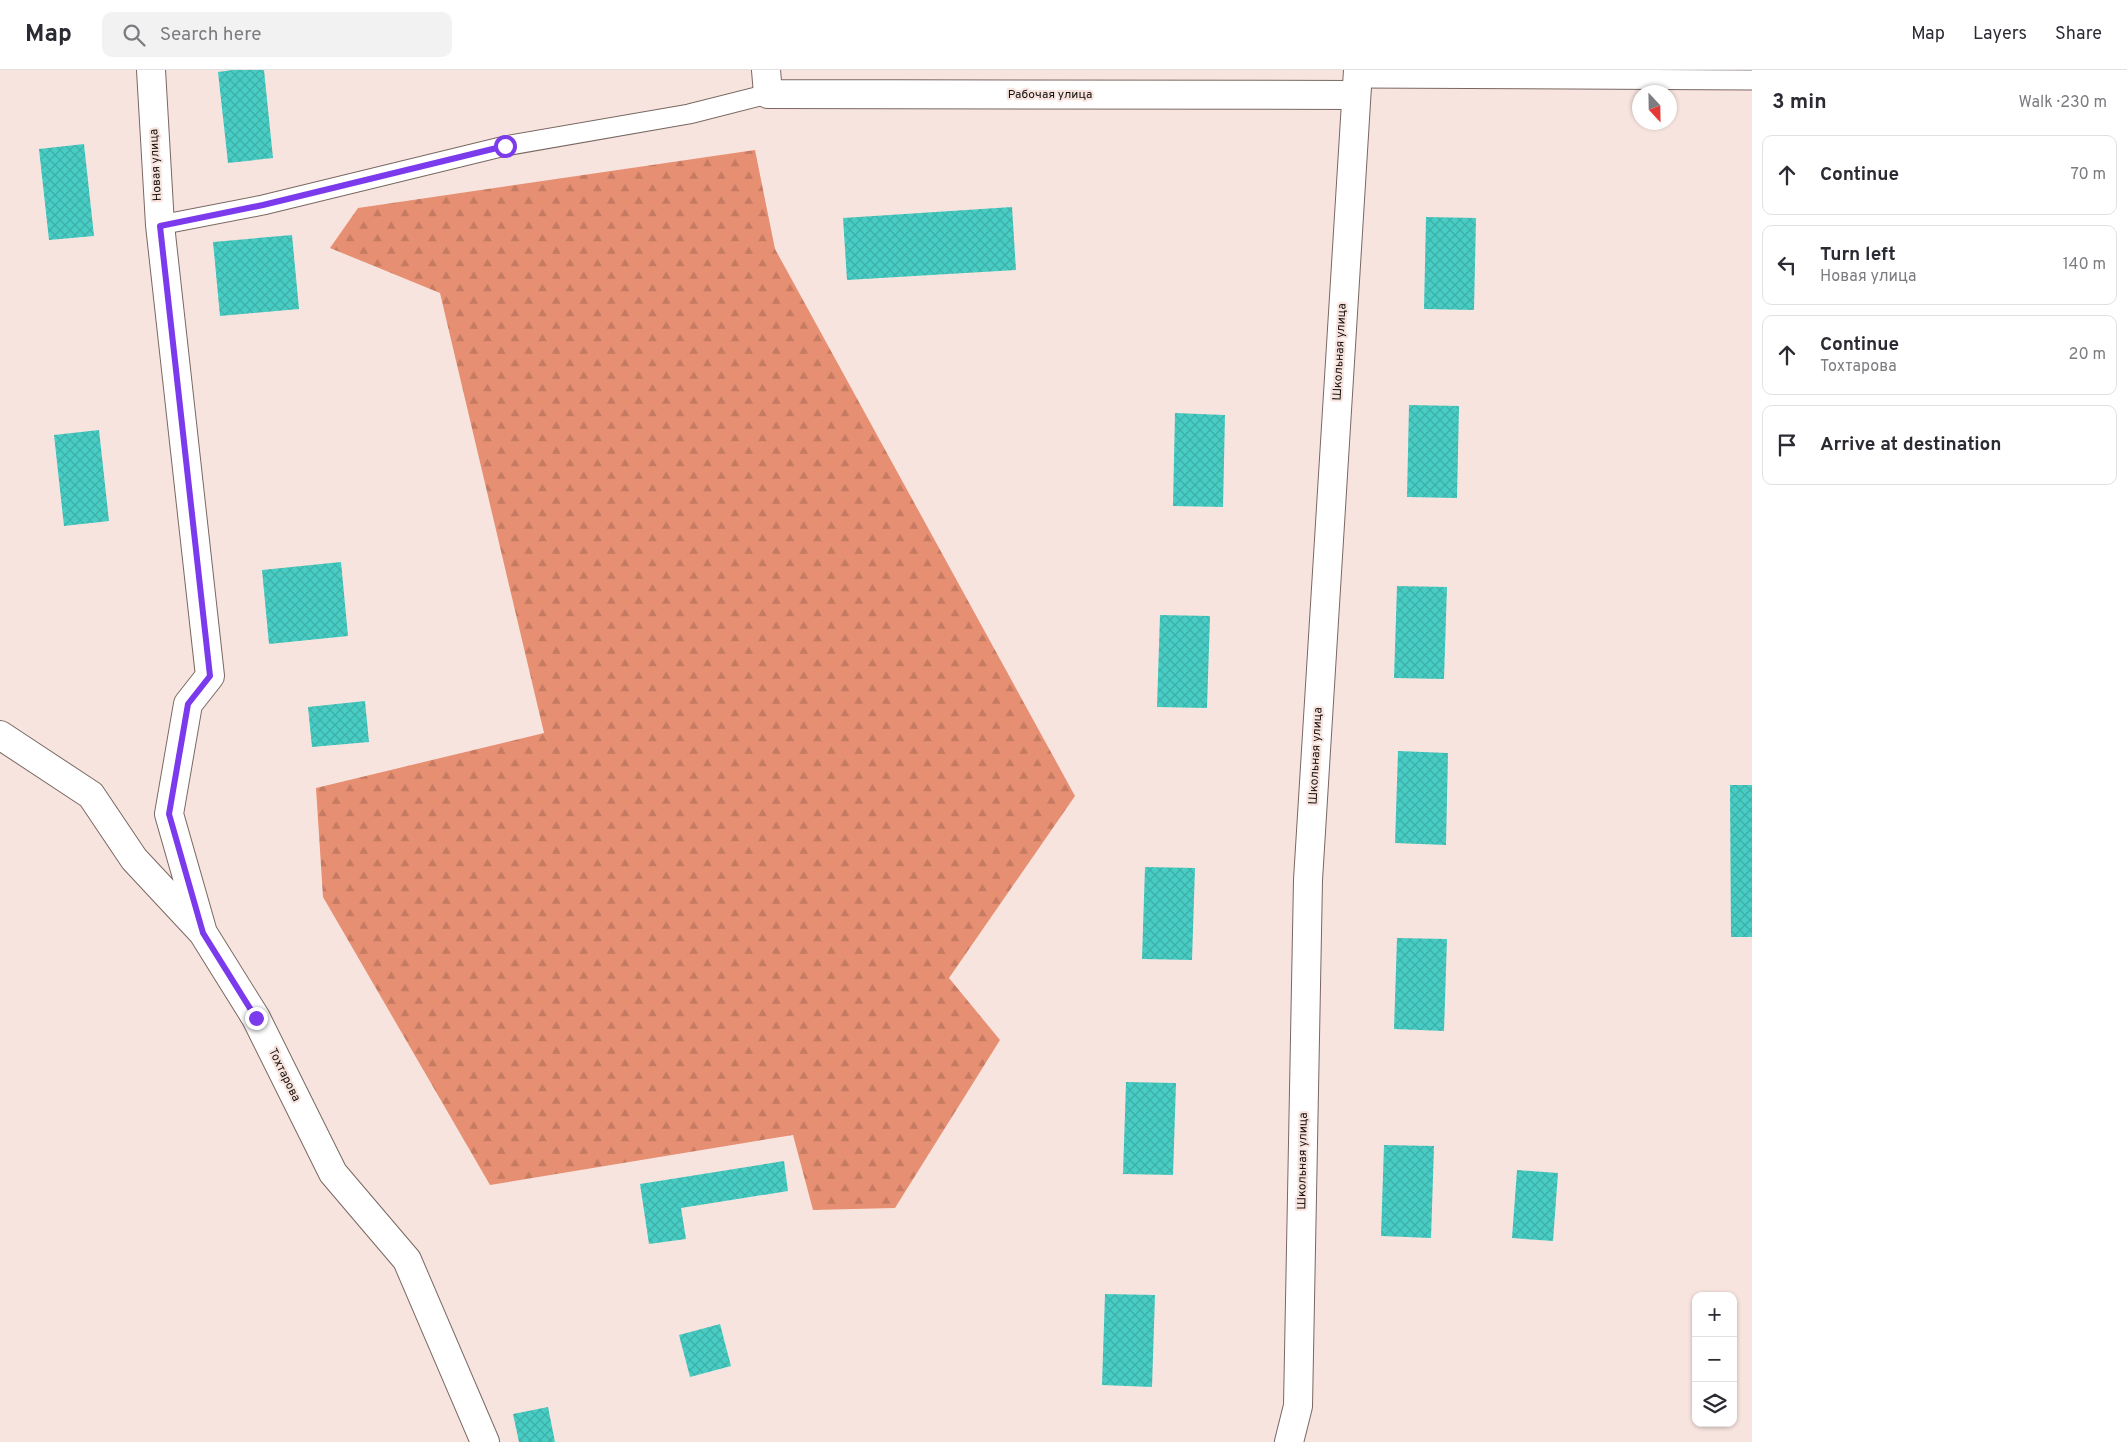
<!DOCTYPE html>
<html lang="en">
<head>
<meta charset="utf-8">
<style>
  :root { --surface:#fff; --page:#f2f2f3; --text:#2b2b33; --muted:#7c7c81; --line:#e1e1e2 }
  body { margin:0; font-family:Overpass,sans-serif; background:var(--page); color:var(--text) }
  .controls { position:absolute; right:15px; bottom:15px; display:grid; overflow:hidden; border-radius:10px; box-shadow:0 1px 4px #0004 }
  .controls button { width:45px; height:45px; display:grid; place-items:center; padding:0; border:0; border-bottom:1px solid var(--line); background:var(--surface); color:var(--text); font:25px sans-serif }
  .compass { position:absolute; left:1632px; top:15px; width:45px; height:45px; border-radius:50%; background:var(--surface); box-shadow:0 1px 4px #0004; rotate:158deg }
  .stop { position:absolute; width:15px; height:15px; margin:-11px; border:4px solid #7c3aed; border-radius:50%; background:#fff }
  .stop.end { background:#7c3aed; border-color:#fff; box-shadow:0 1px 5px #0008 }
  .list { margin:0; padding:0; list-style:none }
  h2 { display:flex; justify-content:space-between; align-items:center; height:65px; margin:0; padding:0 20px; font-size:21px }
  h2 small { font-size:16px; font-weight:400; color:var(--muted) }
  .list li { display:grid; grid-template-columns:32px 1fr auto; gap:15px; align-items:center; box-sizing:border-box; height:80px; margin:0 10px 10px; padding:0 10px; border:1px solid var(--line); border-radius:10px }
  .list b { display:block; font-size:19px; white-space:nowrap }
  .list p { margin:0; font-size:16px; white-space:nowrap; color:var(--muted) }
  .list em { font-size:16px; font-style:normal; color:var(--muted) }
  .icon { flex:none; width:28px; height:28px; fill:none; stroke:currentColor; stroke-width:2; stroke-linecap:round; stroke-linejoin:round }
  .map { position:relative; flex:none; width:1752px; height:1372px; overflow:hidden }
  header { display:flex; align-items:center; gap:30px; box-sizing:border-box; height:70px; padding:0 25px; background:var(--surface); border-bottom:1px solid var(--line) }
  header strong { font-size:24px }
  nav { display:flex; gap:28px; margin-inline-start:auto; font-size:18px }
  .search { width:350px; height:45px; background:var(--page); display:flex; align-items:center; gap:12px; box-sizing:border-box; padding:0 18px; border-radius:10px; color:var(--muted); font-size:19px }
  main { display:flex }
  aside { flex:1; background:var(--surface) }
  .map>svg:first-child { display:block }
</style>
</head>
<body>
<header>
<strong>Map</strong>
<div class="search"><svg class="icon" aria-label="search" viewBox="0 0 24 24"><circle cx="10" cy="10" r="6"/><path d="M15 15l6 6"/></svg>Search here</div>
<nav><a>Map</a><a>Layers</a><a>Share</a></nav>
</header>
<main>
<div class="map">
<svg width="1752" height="1372" viewBox="0 0 1752 1372">
  <defs>
    <pattern id="forest-firs" width="22" height="20" patternUnits="userSpaceOnUse" patternTransform="scale(1.25)"><rect width="22" height="20" fill="#e78f72"/><path d="M5 1l3.5 6h-7zM16 11l3.5 6h-7z" fill="#c57a62"/></pattern>
    <pattern id="building-cross-hatch" width="8" height="8" patternUnits="userSpaceOnUse" patternTransform="scale(1.25)"><rect width="8" height="8" fill="#48cdc4"/><path d="M0 0l8 8M0 8l8-8" fill="none" stroke="#3eafa7"/></pattern>
  </defs>
  <rect width="100%" height="100%" fill="#f8e4de"/>
  <!-- forest -->
  <path fill="url(#forest-firs)" d="M755 80 775 179 1075 726 949 908 1000 970 895 1138 813 1140 793 1065 490 1115 323 827 316 718 544 663 440 223 330 178 358 138Z"/>
  <!-- building -->
  <path fill="url(#building-cross-hatch)" d="M232 0H264L273 88 228 93 218 2Z
    M84 74 94 166 49 170 39 79Z
    M1012 137 1016 200 847 210 843 148Z
    M1426 147 1476 148 1474 240 1424 239Z
    M292 165 299 239 220 246 213 172Z
    M1409 335 1459 336 1457 428 1407 427Z
    M1175 343 1225 345 1223 437 1173 436Z
    M99 360 109 451 64 456 54 365Z
    M341 492 348 566 269 574 262 500Z
    M1397 516 1447 517 1444 609 1394 608Z
    M1160 545 1210 546 1207 638 1157 637Z
    M365 631 369 672 312 677 308 637Z
    M1398 681 1448 683 1446 775 1395 773Z
    M1730 715H1752V867H1731Z
    M1145 797 1195 798 1192 890 1142 889Z
    M1397 868 1447 869 1444 961 1394 959Z
    M1126 1012 1176 1013 1173 1105 1123 1104Z
    M1384 1075 1434 1076 1431 1168 1381 1166Z
    M784 1091 788 1121 681 1138 686 1169 649 1174 640 1114Z
    M1517 1100 1558 1103 1553 1171 1512 1168Z
    M1105 1224 1155 1225 1152 1317 1102 1315Z
    M720 1254 731 1296 690 1307 679 1265Z
    M548 1337 555 1372H519L513 1344Z"/>
  <g fill="none" stroke-linecap="round" stroke-linejoin="round">
    <defs>
      <path id="lane" d="M1357 8 1752 10
        M160 155 263 135 505 76 689 44 768 24"/>
      <path id="street" d="M151 0 160 155 210 606 188 634 169 744 203 863
        M766 0 768 24 1356 25
        M0 665 91 725 134 789 203 863 256 948 333 1103 407 1190 485 1372
        M1289 1372 1298 1336 1308 810 1358 0"/>
    </defs>
    <!-- lane casing -->
    <use href="#lane" stroke="#796862" stroke-width="21"/>
    <!-- street casing -->
    <use href="#street" stroke="#796862" stroke-width="30"/>
    <!-- lane -->
    <use href="#lane" stroke="#fff" stroke-width="19"/>
    <!-- street -->
    <use href="#street" stroke="#fff" stroke-width="28"/>
  </g>
  <g fill="none" stroke-linecap="round" stroke-linejoin="round">
    <!-- route -->
    <path stroke="#7c3aed" stroke-width="6" d="M256 948 203 863 169 744 188 634 210 606 160 156 263 135 505 76"/>
  </g>
  <g text-anchor="middle" dominant-baseline="central" stroke-width="4.5" stroke-linejoin="round" paint-order="stroke">
    <!-- street labels -->
    <g font-size="12" fill="#16100e" stroke="#f8e4de">
      <text x="1050" y="25">Рабочая улица</text>
      <text transform="translate(156 95) rotate(-93)">Новая улица</text>
      <text transform="translate(1340 282) rotate(-87)">Школьная улица</text>
      <text transform="translate(1316 686) rotate(-87)">Школьная улица</text>
      <text transform="translate(284 1005) rotate(64)">Тохтарова</text>
      <text transform="translate(1303 1091) rotate(-89)">Школьная улица</text>
    </g>
  </g>
</svg>
<div class="controls">
<button>+</button>
<button>−</button>
<button><svg class="icon" aria-label="layers" viewBox="0 0 24 24"><path d="M12 4l9 5-9 5-9-5zM3 14l9 5 9-5"/></svg></button>
</div>
<svg class="compass" viewBox="-18 -18 36 36"><path d="M0-13l5 13h-10z" fill="#e53935"/><path d="M0 13l5-13h-10z" fill="#7c7c81"/></svg>
<div class="stop" style="left:505px;top:76px"></div>
<div class="stop end" style="left:256px;top:948px"></div>
</div>
<aside>
<h2>3 min<small>Walk · 230 m</small></h2>
<ul class="list">
<li><svg class="icon" aria-label="ahead" viewBox="0 0 24 24"><path d="M12 20V5M6 11l6-6 6 6"/></svg><div><b>Continue</b></div><em>70 m</em></li>
<li><svg class="icon" aria-label="left" viewBox="0 0 24 24"><path d="M17 20v-9H6M10 6l-5 5 5 5"/></svg><div><b>Turn left</b><p>Новая улица</p></div><em>140 m</em></li>
<li><svg class="icon" aria-label="ahead" viewBox="0 0 24 24"><path d="M12 20V5M6 11l6-6 6 6"/></svg><div><b>Continue</b><p>Тохтарова</p></div><em>20 m</em></li>
<li><svg class="icon" aria-label="arrive" viewBox="0 0 24 24"><path d="M6 21V4h12l-3 4 3 4H6"/></svg><div><b>Arrive at destination</b></div></li>
</ul>
</aside>
</main>
</body>
</html>
